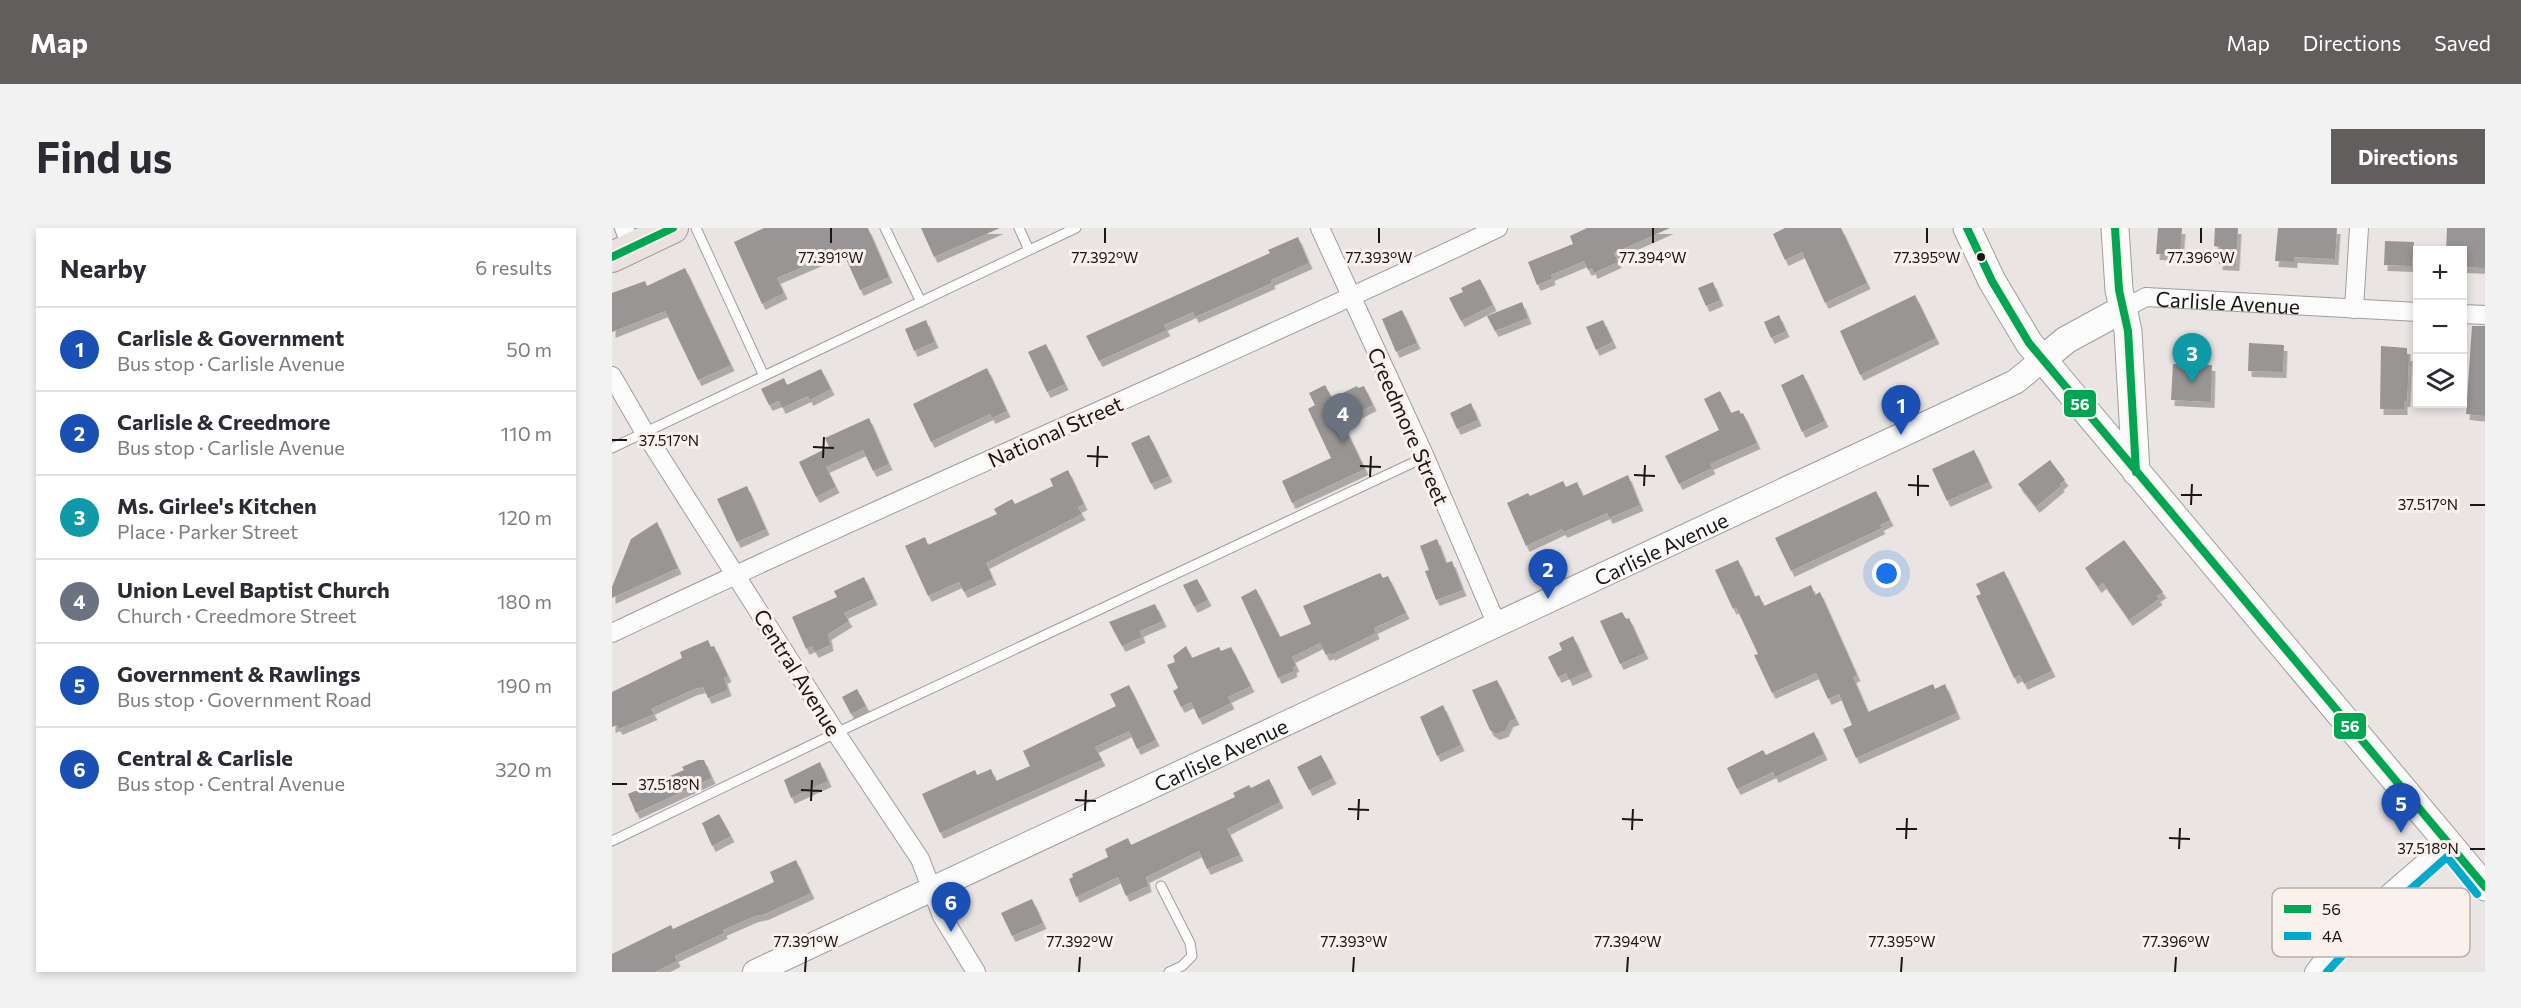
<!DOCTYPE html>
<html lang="en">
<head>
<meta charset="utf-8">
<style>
  :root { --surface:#fff; --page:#f2f2f3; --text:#2b2b33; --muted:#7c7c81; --line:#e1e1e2; --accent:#625e5d }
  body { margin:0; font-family:Commissioner,sans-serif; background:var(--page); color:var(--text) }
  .controls { position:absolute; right:18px; top:18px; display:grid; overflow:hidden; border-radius:0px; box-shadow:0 3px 9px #0003 }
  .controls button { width:54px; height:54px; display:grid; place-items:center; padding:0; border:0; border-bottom:2px solid var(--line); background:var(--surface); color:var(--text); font:30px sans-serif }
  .you { position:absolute; left:1275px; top:346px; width:21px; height:21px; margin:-15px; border:4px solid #fff; border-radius:50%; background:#1a73e8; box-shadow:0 0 0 9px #1a73e833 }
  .badge { display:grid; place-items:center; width:39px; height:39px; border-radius:50%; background:var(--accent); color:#fff; font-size:20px; font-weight:700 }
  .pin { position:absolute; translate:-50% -50px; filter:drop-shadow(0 2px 3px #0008) }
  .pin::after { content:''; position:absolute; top:32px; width:21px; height:18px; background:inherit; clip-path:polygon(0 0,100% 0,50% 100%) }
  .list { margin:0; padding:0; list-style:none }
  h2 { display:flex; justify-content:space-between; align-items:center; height:78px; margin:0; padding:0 24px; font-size:26px }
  h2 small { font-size:20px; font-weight:400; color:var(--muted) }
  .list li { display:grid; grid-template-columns:39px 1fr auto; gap:18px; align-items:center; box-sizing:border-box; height:84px; padding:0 24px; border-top:2px solid var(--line) }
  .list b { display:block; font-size:22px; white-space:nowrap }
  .list p { margin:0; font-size:20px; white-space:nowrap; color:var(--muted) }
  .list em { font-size:20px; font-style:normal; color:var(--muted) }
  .icon { flex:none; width:33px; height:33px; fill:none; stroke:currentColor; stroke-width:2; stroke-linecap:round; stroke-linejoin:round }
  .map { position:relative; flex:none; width:1873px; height:744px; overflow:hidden; border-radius:0px }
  header { display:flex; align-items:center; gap:36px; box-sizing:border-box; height:84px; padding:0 30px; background:var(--accent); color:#fff }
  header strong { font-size:28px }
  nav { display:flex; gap:33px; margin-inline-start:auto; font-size:21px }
  .intro { display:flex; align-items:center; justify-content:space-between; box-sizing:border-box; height:144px; padding:0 36px }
  h1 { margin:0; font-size:42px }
  .button { padding:15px 27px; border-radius:0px; background:var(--accent); color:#fff; font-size:21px; font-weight:700 }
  main { display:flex; gap:36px; padding:0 36px }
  aside { flex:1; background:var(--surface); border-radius:0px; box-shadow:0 3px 9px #0003 }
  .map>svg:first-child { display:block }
</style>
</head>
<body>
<header>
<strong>Map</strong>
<nav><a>Map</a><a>Directions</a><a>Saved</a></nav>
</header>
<div class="intro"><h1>Find us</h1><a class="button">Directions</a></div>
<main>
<aside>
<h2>Nearby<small>6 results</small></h2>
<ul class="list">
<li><span class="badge" style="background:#1a4fb4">1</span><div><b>Carlisle &amp; Government</b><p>Bus stop · Carlisle Avenue</p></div><em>50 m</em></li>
<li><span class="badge" style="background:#1a4fb4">2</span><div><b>Carlisle &amp; Creedmore</b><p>Bus stop · Carlisle Avenue</p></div><em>110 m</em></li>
<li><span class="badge" style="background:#0f9aa8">3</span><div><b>Ms. Girlee's Kitchen</b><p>Place · Parker Street</p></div><em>120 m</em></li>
<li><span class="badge" style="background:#6b7280">4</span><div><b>Union Level Baptist Church</b><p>Church · Creedmore Street</p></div><em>180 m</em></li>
<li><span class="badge" style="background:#1a4fb4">5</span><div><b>Government &amp; Rawlings</b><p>Bus stop · Government Road</p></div><em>190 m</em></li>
<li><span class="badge" style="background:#1a4fb4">6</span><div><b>Central &amp; Carlisle</b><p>Bus stop · Central Avenue</p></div><em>320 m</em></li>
</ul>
</aside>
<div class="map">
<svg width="1873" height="744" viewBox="0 0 1873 744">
  <defs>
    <filter id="shadow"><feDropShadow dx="3.5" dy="6" stdDeviation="0" flood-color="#0004"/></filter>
  </defs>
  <rect width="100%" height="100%" fill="#eae5e3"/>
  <!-- building -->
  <path fill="#999594" filter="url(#shadow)" d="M152 0H256L277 49 248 62 230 22 165 50 172 65 150 76 122 14Z
    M309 0H388L322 29Z
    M975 0H1058L1002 25 1006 34 982 45 980 40 976 42 972 33 939 47 940 51 925 57 916 34 961 16 958 8Z
    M1173 0H1229L1255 55 1213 75 1190 24 1173 32 1161 6Z
    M1546 0H1570L1568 27 1544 26Z
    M1603 0H1626L1624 37 1607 36 1608 19 1602 18Z
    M1666 0H1725L1723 31 1682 29V34L1663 33Z
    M1835 0H1873V40L1851 39V22H1834Z
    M686 9 697 35 659 52 660 55 583 89 581 84 552 97 555 102 487 133 474 108 658 25 656 22Z
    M1773 13 1802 14 1800 38 1772 37Z
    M73 40 119 137 86 152 53 83 0 104V65L33 53 35 58Z
    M868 51 881 77 849 93 837 70 851 64 849 60Z
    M1101 54 1108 72 1094 78 1086 60Z
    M1303 67 1324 110 1248 147 1228 103Z
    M910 74 916 90 883 103 875 88Z
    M790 82 805 115 784 124 770 91Z
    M1167 87 1174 103 1159 110 1152 94Z
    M314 92 323 114 302 123 293 101Z
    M991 92 1001 114 984 122 974 99Z
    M1860 98H1873V188L1854 186Z
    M1637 115 1672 117 1671 144 1636 143Z
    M434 116 453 156 435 164 416 124Z
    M1769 118 1795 120V127H1797L1795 173H1792V181H1768Z
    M1561 136 1600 137 1599 174 1559 172Z
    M375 140 395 183 380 190 378 186 319 214 301 176Z
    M209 141 219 161 198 172 196 168 170 180 167 173 157 177 149 161 172 150 175 157Z
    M1191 146 1213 193 1190 204 1169 157Z
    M713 157 720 170 745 158 746 160 752 158 761 177 730 193 753 241 680 275 670 253 719 230 696 181 703 177 697 165Z
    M1108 163 1119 185 1127 182 1129 186 1131 185 1145 215 1098 236 1100 240 1067 256 1053 228 1107 202 1092 171Z
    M859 175 866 192 845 201 838 185Z
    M257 190 277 236 261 243 251 222 214 239 224 259 204 269 187 234 217 219 213 210Z
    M537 207 557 248 539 256 519 215Z
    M1362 222 1377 254 1335 273 1320 241Z
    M1438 232 1453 252 1448 256 1449 258 1424 279 1406 256Z
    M456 242 472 276 466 279 470 286 374 335 381 351 352 364 347 354 316 368 293 318 313 309 316 317 385 286 382 281 400 271 403 276 441 258 438 251Z
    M1016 247 1028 277 997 290 995 285 952 304 950 301 914 318 895 275 916 265 918 268 951 253 954 259 965 254 971 268Z
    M135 258 154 301 125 314 105 271Z
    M1264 263 1278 292 1268 297 1270 300 1179 343 1163 310Z
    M45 294 66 340 0 370V359L19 311Z
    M825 311 834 335 840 333 851 362 824 372 813 343 817 342 808 318Z
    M1512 312 1551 364 1545 368 1547 371 1517 392 1491 355 1486 359 1473 340Z
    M1126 332 1143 369 1147 367 1152 378 1199 357 1203 367 1208 364 1245 447 1241 449 1256 484 1321 456 1323 461 1333 456 1345 485 1244 530 1231 501 1240 497 1227 466 1216 471 1204 445 1160 465 1142 427 1146 426 1124 379 1121 381 1103 342Z
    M1392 343 1440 443 1412 456 1408 447 1402 450 1364 368 1369 366 1364 356Z
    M768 345 771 350 776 348 794 385 762 400 764 405 719 427V425L714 427 708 415 680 429 684 438 681 439 682 443 666 450 629 369 644 361 668 409 699 396 691 378Z
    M252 349 262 371 232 385 237 393 216 406 218 417 203 424 200 418 194 421 180 389 225 369 222 363Z
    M585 351 596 372 582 379 571 357Z
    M543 376 551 393 528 403 530 409 510 418 497 394Z
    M1010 384 1014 391 1017 390 1033 425 1008 436 988 393Z
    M961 408 977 443 957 452 954 445 946 449 936 429 950 422 947 415Z
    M96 412 99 419 102 418 116 448 112 450 116 462 96 470 91 459 82 461 39 481 42 486 7 501 5 497 0 499V464L70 430 68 424Z
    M574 418 580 430 607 419 609 423 619 419 639 458 616 469 619 475 587 491 579 474 569 479 561 463 566 460 555 437 563 434 561 428Z
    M885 452 904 491 898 493 893 503 884 506 878 502 860 462Z
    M517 457 544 512 525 521 517 503 483 519 490 532 328 605 310 566 363 542 365 547 379 541 384 553 418 538 411 523 504 478 498 466Z
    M245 461 254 478 239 486 230 469Z
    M831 477 849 517 825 528 808 489Z
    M1202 504 1212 526 1163 549 1161 544 1125 561 1115 540 1151 522 1154 527Z
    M709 527 721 550 697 562 685 539Z
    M86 532H92L100 550 24 585 16 566 72 542 70 539Z
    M208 534 216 553 179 570 172 552Z
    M657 551 668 574 615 601 628 627 595 641 587 623 534 649 536 658 514 668 506 649 464 669 457 651 461 649 460 646 496 629 493 621 516 610 519 617 623 569 621 565 637 557 639 560Z
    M107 586 119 608 100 618 90 595Z
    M184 632 199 665 153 686 143 688 111 702 112 705 63 728 65 733 43 744H0V726L59 697 61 701 162 654 158 644Z
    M420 671 431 695 400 708 389 685Z"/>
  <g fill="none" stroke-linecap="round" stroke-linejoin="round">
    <defs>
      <path id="service" d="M84 0 152 148
        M273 0 309 74
        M407 0 417 22
        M0 220 464 0
        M0 613 224 505 813 229
        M549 658 578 715 580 728 570 738 557 744"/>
      <g id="minor">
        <path d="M12 0 20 19"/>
        <path d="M708 0 813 229 885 397"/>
        <path id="s1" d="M1511 81 1534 69 1806 84"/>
        <path d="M1742 81 1747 0"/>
        <path d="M1850 86 1873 87"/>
        <path d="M0 148 33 205 224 505 308 631 330 688 364 744"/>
        <path d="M0 405C293 265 593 140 886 0"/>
        <path d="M1702 744C1739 693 1789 656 1836 614"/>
      </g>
      <g id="tertiary">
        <path id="s2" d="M143 744 1403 154 1430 132"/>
      </g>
      <path id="secondary" d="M1355 0 1380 53 1417 115 1873 659
        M1503 0 1507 62 1516 103 1524 244
        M1430 132 1454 112 1511 81"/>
      <path id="primary" d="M0 29 61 0"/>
    </defs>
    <!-- service casing -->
    <use href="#service" stroke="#a09d9c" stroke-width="11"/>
    <!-- minor casing -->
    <use href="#minor" stroke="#a09d9c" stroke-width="20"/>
    <!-- tertiary casing -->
    <use href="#tertiary" stroke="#a09d9c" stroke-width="26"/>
    <!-- secondary casing -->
    <use href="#secondary" stroke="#a09d9c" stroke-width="29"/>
    <!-- primary casing -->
    <use href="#primary" stroke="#a89a94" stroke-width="32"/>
    <!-- service -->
    <use href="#service" stroke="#fcfbfb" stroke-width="9"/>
    <!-- minor -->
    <use href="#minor" stroke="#fcfbfb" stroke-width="18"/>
    <!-- tertiary -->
    <use href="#tertiary" stroke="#fcfbfb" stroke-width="24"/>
    <!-- secondary -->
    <use href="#secondary" stroke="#fcfbfb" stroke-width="27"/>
    <!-- primary -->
    <use href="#primary" stroke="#e9e2de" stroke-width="30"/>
    <defs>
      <path id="bus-1" d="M1355 0 1380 53 1417 115 1873 659
        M1503 0 1507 62 1516 103 1524 244
        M0 29 61 0"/>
      <path id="bus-2" d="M1715 744 1756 699 1835 629 1865 666"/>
    </defs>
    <!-- bus-1 casing -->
    <use href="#bus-1" stroke="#faf1ed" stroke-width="12"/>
    <!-- bus-2 casing -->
    <use href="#bus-2" stroke="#faf1ed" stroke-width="12"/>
    <!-- bus-1 -->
    <use href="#bus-1" stroke="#00a651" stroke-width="8"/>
    <!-- bus-2 -->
    <use href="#bus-2" stroke="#00a9ce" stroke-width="8"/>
  </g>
  <!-- ticks -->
  <path fill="none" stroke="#191615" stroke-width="2" d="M219 15V0M493 15V0M767 15V0M1041 15V0M1315 15V0M1589 15V0M0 212H15M201 219 222 220M475 228 496 229M211 230 212 209M748 238 769 239M485 239 486 218M1022 247 1043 248M758 249 759 228M1296 257 1317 258M1032 258 1033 237M1569 267H1590M1306 268V247M1579 277 1580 256M1858 277H1873M0 556H15M189 562 210 563M463 572 484 573M199 573 200 552M736 581 757 582M473 583 474 562M1010 591 1031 592M746 592 747 571M1284 601H1305M1020 602 1021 581M1557 610 1578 611M1294 611 1295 590M1567 621 1568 600M1858 621H1873M193 744 194 729M467 744 468 729M741 744 742 729M1015 744 1016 729M1289 744 1290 729M1563 744 1564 729"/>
  <!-- markers -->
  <circle fill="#191615" stroke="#faf1ed" stroke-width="2" cx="1369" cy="29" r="5"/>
  <g text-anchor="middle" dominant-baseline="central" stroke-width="6" stroke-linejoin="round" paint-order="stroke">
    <!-- street labels -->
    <g font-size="21" fill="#191615" stroke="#faf1ed">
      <text stroke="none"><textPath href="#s1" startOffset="108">Carlisle Avenue</textPath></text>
      <text transform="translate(797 198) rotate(66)">Creedmore Street</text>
      <text transform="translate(443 203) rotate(-24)">National Street</text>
      <text stroke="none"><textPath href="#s2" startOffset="1000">Carlisle Avenue</textPath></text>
      <text transform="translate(186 444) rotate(58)">Central Avenue</text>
      <text stroke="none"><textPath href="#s2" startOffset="514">Carlisle Avenue</textPath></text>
    </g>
  </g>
  <!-- legend -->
  <rect x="1660" y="660" width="198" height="69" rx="9" fill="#faf1ed" stroke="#b6afac" stroke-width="1.5"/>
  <rect x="1672" y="677" width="27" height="8" fill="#00a651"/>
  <rect x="1672" y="704" width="27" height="8" fill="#00a9ce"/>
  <g font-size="16" fill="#191615">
    <text x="1710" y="687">56</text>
    <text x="1710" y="714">4A</text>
  </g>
  <g font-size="15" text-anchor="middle" fill="#191615" stroke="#faf1ed" stroke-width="6" stroke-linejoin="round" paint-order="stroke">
    <text x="219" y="35">77.391°W</text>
    <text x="493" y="35">77.392°W</text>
    <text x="767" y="35">77.393°W</text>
    <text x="1041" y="35">77.394°W</text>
    <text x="1315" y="35">77.395°W</text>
    <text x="1589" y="35">77.396°W</text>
    <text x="57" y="218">37.517°N</text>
    <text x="1816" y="282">37.517°N</text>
    <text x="57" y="562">37.518°N</text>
    <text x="1816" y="626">37.518°N</text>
    <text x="194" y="719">77.391°W</text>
    <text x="468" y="719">77.392°W</text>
    <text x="742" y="719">77.393°W</text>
    <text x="1016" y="719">77.394°W</text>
    <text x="1290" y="719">77.395°W</text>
    <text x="1564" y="719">77.396°W</text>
  </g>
  <g stroke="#faf1ed" stroke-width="2">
    <rect x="1451" y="161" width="34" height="29" rx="6" fill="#00a651"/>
    <rect x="1721" y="484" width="34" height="28" rx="6" fill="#00a651"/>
  </g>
  <g font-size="16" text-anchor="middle" font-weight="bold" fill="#fff">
    <text x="1468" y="182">56</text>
    <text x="1738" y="504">56</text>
  </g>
</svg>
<div class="controls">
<button>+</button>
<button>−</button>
<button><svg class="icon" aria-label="layers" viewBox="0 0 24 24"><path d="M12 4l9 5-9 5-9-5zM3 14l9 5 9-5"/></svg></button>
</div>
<div class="you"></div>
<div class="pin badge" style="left:1289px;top:207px;background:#1a4fb4">1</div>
<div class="pin badge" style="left:936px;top:371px;background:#1a4fb4">2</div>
<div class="pin badge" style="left:1580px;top:155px;background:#0f9aa8">3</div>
<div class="pin badge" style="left:731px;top:215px;background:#6b7280">4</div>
<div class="pin badge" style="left:1789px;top:605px;background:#1a4fb4">5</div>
<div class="pin badge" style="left:339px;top:704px;background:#1a4fb4">6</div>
</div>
</main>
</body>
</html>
